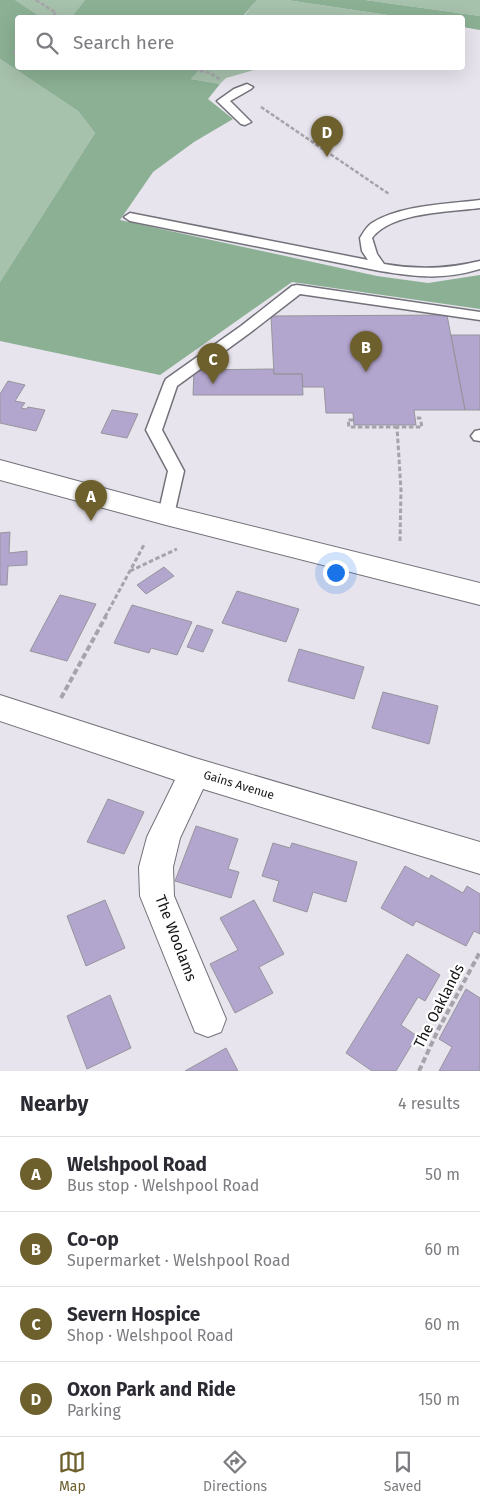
<!DOCTYPE html>
<html lang="en">
<head>
<meta charset="utf-8">
<style>
  :root { --surface:#fff; --page:#f2f2f3; --text:#2b2b33; --muted:#7c7c81; --line:#e1e1e2; --accent:#6e602d }
  body { margin:0; font-family:"Fira Sans",sans-serif; background:var(--page); color:var(--text) }
  .you { position:absolute; left:335px; top:572px; width:18px; height:18px; margin:-12px; border:4px solid #fff; border-radius:50%; background:#1a73e8; box-shadow:0 0 0 8px #1a73e833 }
  .badge { display:grid; place-items:center; width:32px; height:32px; border-radius:50%; background:var(--accent); color:#fff; font-size:16px; font-weight:700 }
  .pin { position:absolute; translate:-50% -41px; filter:drop-shadow(0 1px 2px #0008) }
  .pin::after { content:''; position:absolute; top:26px; width:18px; height:15px; background:inherit; clip-path:polygon(0 0,100% 0,50% 100%) }
  .list { margin:0; padding:0; list-style:none }
  h2 { display:flex; justify-content:space-between; align-items:center; height:65px; margin:0; padding:0 20px; font-size:21px }
  h2 small { font-size:16px; font-weight:400; color:var(--muted) }
  .list li { display:grid; grid-template-columns:32px 1fr auto; gap:15px; align-items:center; box-sizing:border-box; height:75px; padding:0 20px; border-top:1px solid var(--line) }
  .list b { display:block; font-size:19px; white-space:nowrap }
  .list p { margin:0; font-size:16px; white-space:nowrap; color:var(--muted) }
  .list em { font-size:16px; font-style:normal; color:var(--muted) }
  .icon { flex:none; width:28px; height:28px; fill:none; stroke:currentColor; stroke-width:2; stroke-linecap:round; stroke-linejoin:round }
  .map { position:relative; flex:none; width:480px; height:1071px; overflow:hidden }
  .search { position:absolute; background:var(--surface); box-shadow:0 5px 20px #0002; left:15px; right:15px; top:15px; height:55px; display:flex; align-items:center; gap:12px; box-sizing:border-box; padding:0 18px; border-radius:5px; color:var(--muted); font-size:19px }
  .sheet { height:365px; background:var(--surface) }
  nav { display:flex; justify-content:space-around; align-items:center; box-sizing:border-box; height:70px; border-top:1px solid var(--line); background:var(--surface); font-size:14px; color:var(--muted) }
  nav a { display:grid; justify-items:center; gap:2px }
  nav .on { color:var(--accent) }
  .map>svg:first-child { display:block }
</style>
</head>
<body>
<div class="map">
<svg width="480" height="1071" viewBox="0 0 480 1071">
  <rect width="100%" height="100%" fill="#e7e4ed"/>
  <!-- green -->
  <path fill="#a6c1ac" d="M15 0H85L72 18 41 17Z
    M257 0H287L401 17 242 18Z
    M365 0H480V16Z
    M0 59 78 111 95 133 0 282Z
    M201 68H261L226 78 220 84 191 79Z"/>
  <!-- forest -->
  <path fill="#8bb093" d="M0 0H15L41 17 18 18V68H201L191 79 220 84 208 99 233 119 194 142 153 172 120 220 377 276 428 283 480 275V309L292 282 160 375 0 341V282L95 133 78 111 0 59Z
    M85 0H257L242 17H72Z
    M287 0H365L480 16V30L463 27 462 18 401 17Z"/>
  <!-- building -->
  <path fill="#b3a6ce" stroke="#97959d" d="M447 315 465 410H414L416 425H354L353 413H326L324 387H303L302 374H274L271 316Z
    M451 335H480V410H465Z
    M273 369 274 374H302L303 395H193L194 370Z
    M8 381 25 385 15 401 25 403 21 408 26 409 28 407 45 410 36 431 0 423V394Z
    M112 410 138 414 127 438 101 433Z
    M10 532 9 553 27 551V565L8 566 7 585H0V533Z
    M164 567 174 576 146 594 137 585Z
    M237 591 299 609 286 642 222 623Z
    M60 595 96 604 67 661 30 651Z
    M132 605 192 622 177 655 151 648 149 653 114 643Z
    M197 625 213 630 203 652 187 647Z
    M299 649 364 667 354 699 288 681Z
    M383 692 438 706 429 744 372 728Z
    M108 799 144 812 124 854 87 842Z
    M196 826 238 839 228 869 239 872 231 898 175 881Z
    M273 843 290 848 292 843 357 862 346 902 313 892 307 912 273 901 279 881 262 876Z
    M405 866 429 879 431 875 463 893 467 886 480 894V934L474 931 466 946 416 921 413 926 381 908Z
    M105 900 125 948 86 966 67 916Z
    M254 900 284 954 259 967 273 993 235 1013 210 964 238 950 220 918Z
    M407 954 440 975 425 1001 418 997 401 1025 417 1036 396 1071H372L346 1053Z
    M466 989 480 998V1071H439L452 1047 439 1039Z
    M110 995 131 1048 87 1069 67 1016Z
    M226 1048 238 1071H185Z"/>
  <g fill="none" stroke-linecap="round" stroke-linejoin="round">
    <defs>
      <path id="service" d="M247 84 253 87 251 89 230 101 251 122 245 125 241 124 217 101 234 89Z
        M480 200V208C450 212 391 212 372 238L377 254 384 264C418 270 447 269 480 261V269C443 280 417 277 380 271L130 221 124 217 130 213 368 260 362 251 360 238C363 233 367 226 372 223 400 205 448 204 480 200Z
        M297 285 480 312V320L300 294 251 332 177 386 162 430 184 471 174 515 172 519 166 521 160 519 158 515 168 471 146 430 164 383 166 379 241 326 292 286Z
        M480 430V441L474 440 471 436 475 431Z"/>
      <path id="minor" d="M0 695 195 758 480 842V874L203 789 180 838 173 867 174 896 226 1019 221 1032 208 1037 195 1032 140 896 139 867 147 837 175 780 0 721Z"/>
      <path id="primary" d="M0 460 166 505 480 583V605L166 525 0 480Z"/>
    </defs>
    <!-- service casing -->
    <use href="#service" stroke="#737179" stroke-width="3"/>
    <!-- minor casing -->
    <use href="#minor" stroke="#737179" stroke-width="2"/>
    <!-- primary casing -->
    <use href="#primary" stroke="#737179" stroke-width="2"/>
    <!-- path-far2 -->
    <path stroke="#a6a3aa" stroke-width="2.5" stroke-dasharray="4 2" stroke-linecap="butt" d="M36 0 56 13 50 18
      M18 46 14 53 18 55
      M188 68 210 73 221 80
      M261 107 389 194"/>
    <!-- path-far1 -->
    <path stroke="#a6a3aa" stroke-width="3" stroke-dasharray="4.5 2.5" stroke-linecap="butt" d="M353 420H348L349 427H397
      M400 541 401 490 397 427H422L420 418H415
      M130 571 177 549
      M105 617 145 543"/>
    <!-- path -->
    <path stroke="#a6a3aa" stroke-width="4" stroke-dasharray="6 3" stroke-linecap="butt" d="M61 698 106 616
      M419 1071 438 1030 480 952"/>
    <!-- service -->
    <use href="#service" fill="#fff" fill-rule="evenodd"/>
    <!-- minor -->
    <use href="#minor" fill="#fff" fill-rule="evenodd"/>
    <!-- primary -->
    <use href="#primary" fill="#fff" fill-rule="evenodd"/>
  </g>
  <g text-anchor="middle" dominant-baseline="central" stroke-width="4.5" stroke-linejoin="round" paint-order="stroke">
    <!-- street labels -->
    <g font-size="12" fill="#151417" stroke="#fff">
      <text transform="translate(239 785) rotate(17)">Gains Avenue</text>
    </g>
    <!-- near-street labels -->
    <g font-size="15" fill="#151417" stroke="#fff">
      <text transform="translate(176 938) rotate(69)">The Woolams</text>
      <text transform="translate(439 1006) rotate(-63)">The Oaklands</text>
    </g>
  </g>
</svg>
<div class="you"></div>
<div class="pin badge" style="left:91px;top:521px">A</div>
<div class="pin badge" style="left:366px;top:372px">B</div>
<div class="pin badge" style="left:213px;top:384px">C</div>
<div class="pin badge" style="left:327px;top:157px">D</div>
<div class="search"><svg class="icon" aria-label="search" viewBox="0 0 24 24"><circle cx="10" cy="10" r="6"/><path d="M15 15l6 6"/></svg>Search here</div>
</div>
<section class="sheet">
<h2>Nearby<small>4 results</small></h2>
<ul class="list">
<li><span class="badge">A</span><div><b>Welshpool Road</b><p>Bus stop · Welshpool Road</p></div><em>50 m</em></li>
<li><span class="badge">B</span><div><b>Co-op</b><p>Supermarket · Welshpool Road</p></div><em>60 m</em></li>
<li><span class="badge">C</span><div><b>Severn Hospice</b><p>Shop · Welshpool Road</p></div><em>60 m</em></li>
<li><span class="badge">D</span><div><b>Oxon Park and Ride</b><p>Parking</p></div><em>150 m</em></li>
</ul>
</section>
<nav>
<a class="on"><svg class="icon" aria-label="map" viewBox="0 0 24 24"><path d="M3 6l6-2 6 2 6-2v14l-6 2-6-2-6 2zM9 4v14M15 6v14"/></svg>Map</a>
<a><svg class="icon" aria-label="directions" viewBox="0 0 24 24"><path d="M12 3l9 9-9 9-9-9zM9 14v-3h6M13 9l2 2-2 2"/></svg>Directions</a>
<a><svg class="icon" aria-label="saved" viewBox="0 0 24 24"><path d="M7 4h10v16l-5-4-5 4z"/></svg>Saved</a>
</nav>
</body>
</html>
